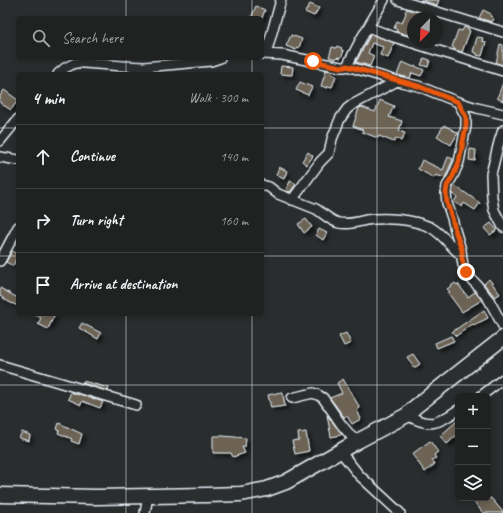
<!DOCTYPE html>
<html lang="en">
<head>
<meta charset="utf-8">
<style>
  :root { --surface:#202222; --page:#282a2a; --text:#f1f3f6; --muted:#a2a4a5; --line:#3d3f40 }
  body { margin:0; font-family:Caveat,sans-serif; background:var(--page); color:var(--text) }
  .controls { position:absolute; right:12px; bottom:12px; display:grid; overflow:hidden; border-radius:6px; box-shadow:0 2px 6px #0003 }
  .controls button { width:36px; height:36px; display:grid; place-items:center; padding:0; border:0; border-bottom:1px solid var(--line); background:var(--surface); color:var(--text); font:20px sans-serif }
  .compass { position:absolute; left:407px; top:12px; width:36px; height:36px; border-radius:50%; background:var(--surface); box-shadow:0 2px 6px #0003; rotate:203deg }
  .stop { position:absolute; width:12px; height:12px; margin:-9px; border:3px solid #ea580c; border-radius:50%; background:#fff }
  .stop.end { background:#ea580c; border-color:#fff; box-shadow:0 1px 4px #0008 }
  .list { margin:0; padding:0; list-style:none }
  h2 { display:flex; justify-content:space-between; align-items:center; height:52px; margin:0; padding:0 16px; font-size:17px }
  h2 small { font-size:13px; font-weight:400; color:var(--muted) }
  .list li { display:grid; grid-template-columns:26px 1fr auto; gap:12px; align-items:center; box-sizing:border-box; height:64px; padding:0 16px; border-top:1px solid var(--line) }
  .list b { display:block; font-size:15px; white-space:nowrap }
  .list em { font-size:13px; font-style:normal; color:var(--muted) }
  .icon { flex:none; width:22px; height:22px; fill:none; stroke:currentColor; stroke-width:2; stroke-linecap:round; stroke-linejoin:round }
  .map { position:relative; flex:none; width:503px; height:513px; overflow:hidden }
  .search { position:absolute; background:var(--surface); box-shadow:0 2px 6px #0003; left:16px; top:16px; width:248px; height:44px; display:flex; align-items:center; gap:10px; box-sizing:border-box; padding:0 14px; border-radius:6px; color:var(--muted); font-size:15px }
  .panel { position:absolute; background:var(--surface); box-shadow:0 2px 6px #0003; left:16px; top:72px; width:248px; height:244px; border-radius:6px }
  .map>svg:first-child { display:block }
</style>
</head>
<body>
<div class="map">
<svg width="503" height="513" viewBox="0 0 503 513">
  <defs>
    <filter id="shadow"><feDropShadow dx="3" dy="3" stdDeviation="2" flood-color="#0009"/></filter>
  </defs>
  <rect width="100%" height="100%" fill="#2a2d2e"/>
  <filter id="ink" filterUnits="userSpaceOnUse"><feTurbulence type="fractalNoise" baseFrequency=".025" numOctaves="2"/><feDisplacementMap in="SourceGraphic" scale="8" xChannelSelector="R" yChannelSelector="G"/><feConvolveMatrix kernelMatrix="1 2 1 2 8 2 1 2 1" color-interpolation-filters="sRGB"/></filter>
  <g filter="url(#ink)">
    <!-- building -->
    <path fill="#6c6454" stroke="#e8f1f8" filter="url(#shadow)" d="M420 0H439L437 5Z
      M310 4 319 8 314 16 305 12Z
      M256 6 265 10 262 18H251Z
      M407 9 421 13 419 18H413V37L396 31 397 29 394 28 397 21 402 23 406 13 405 12Z
      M483 10 491 14 490 16 493 17 492 18 494 19 492 22 479 18Z
      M464 27 469 29V31H470L462 52 455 50V49L452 47 458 30 462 31Z
      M371 34 394 43 388 58 380 55 383 47 372 43 368 53 374 56 370 66 356 62Z
      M291 35 302 39 299 48 297 47 296 50 286 46Z
      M477 37 483 38 482 41 486 42 482 56 477 55V53L473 52Z
      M500 44 503 45V65L496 63Z
      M337 46 342 48 341 50 344 51 341 58 337 57 336 59 329 57 332 47 336 48Z
      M424 58 430 60 428 67 421 65Z
      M402 62 414 67 415 66 424 70 421 76 412 73 410 78 397 75Z
      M281 66 293 67 292 75 280 74Z
      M326 70 333 71 332 74 336 76 332 87 328 86V88L321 86Z
      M300 82 312 87 308 95 296 90Z
      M503 83V101L497 98Z
      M4 90 18 100 11 110 0 103V96Z
      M380 100 394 106 389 117 402 121 399 131 405 133 401 141 396 138 394 142 379 136 378 138 362 132 363 130 353 126 359 108 362 107 375 112Z
      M444 125 458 133 451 145 437 136Z
      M470 149 476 150 475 161 469 160Z
      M308 152 313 156 307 165 302 161Z
      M448 157 453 159 445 178 436 175 434 178 418 169 422 160 443 170Z
      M279 167 287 171 284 179 276 175Z
      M290 181 296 184 290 192 286 191Z
      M454 185 480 203 475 210 464 203 462 207 454 202 457 197 452 194 453 188Z
      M306 219 312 227 304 233 298 224Z
      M491 223 497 230 490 235 484 228Z
      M319 229 327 233 323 240 316 235Z
      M12 251 18 254 13 266 6 262Z
      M489 279 500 294 495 297 484 284Z
      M455 283 457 285 458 284 468 297 475 292 482 300 462 312 448 293 450 292 447 289Z
      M0 288 18 298V306L9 302 0 296Z
      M484 310 488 318 474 325 473 324 456 336 452 332Z
      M33 314H55L48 329 38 324 41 318Z
      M82 323 101 333 98 339 79 328Z
      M346 333 351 343 344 346 339 336Z
      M451 336 454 341 437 348 435 343Z
      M413 354 420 364 414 368 407 357Z
      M343 379 360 408 357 410 361 419 352 424 347 416 344 417 330 398 342 393 337 383Z
      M83 381 109 388 108 391 82 383Z
      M71 392 78 395 79 394 103 402 100 408 82 401 81 405 68 399Z
      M281 392 282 395 283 394 285 406 271 408 268 395Z
      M327 415 342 434 341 435 331 437Z
      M458 420V434L447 444 440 436Z
      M59 423 82 434 79 444 71 441 72 439 58 433 59 430 57 429Z
      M22 432 30 435 29 441 19 438Z
      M306 432 309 451 295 454 292 441 299 440 298 433Z
      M213 436H223L246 438 245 447H242L245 453 233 457 231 453H213Z
      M430 441 438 452 434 455 436 458 432 460 435 464 425 472 412 454Z
      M479 498H491L503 512V513H483L474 502Z"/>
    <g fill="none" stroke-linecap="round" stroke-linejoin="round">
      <defs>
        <path id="street" d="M398 0 503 32
          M368 27 394 37 503 71
          M262 54 282 55 341 67H345L347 66 361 39 384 0
          M266 54 281 0
          M347 66 397 81 418 86 458 102 477 108 503 114
          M58 74 65 68 75 63H84L123 66 144 67 211 61 220 58
          M458 102 466 117V126L459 162 453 176 447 186 446 193 447 203 452 218 455 230 461 250 462 259 463 265 466 272 472 280 477 285 489 300 503 326
          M503 130 499 142 491 174 492 198 494 210 503 227
          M0 141 18 119
          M0 157 18 160
          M262 185 269 187 278 194 316 209C324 214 330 221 339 223 348 225 358 222 366 220 385 217 412 219 430 227 443 234 450 246 461 255
          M292 200 320 162 329 153 332 139 340 119 347 109 352 105 397 81
          M0 261 18 227
          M0 365 136 405
          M481 396 503 379
          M292 398 313 393 318 395 323 398 341 424 356 442
          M407 415C430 428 437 424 458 410
          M340 451 359 475 400 513
          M145 513 148 496"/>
        <path id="primary" d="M0 495 97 497 207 495 241 494 267 489 286 482 356 442 407 415 415 407 503 338"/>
      </defs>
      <!-- street casing -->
      <use href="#street" stroke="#e8f1f8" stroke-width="12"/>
      <!-- primary casing -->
      <use href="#primary" stroke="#e8f1f8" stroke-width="17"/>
      <!-- street -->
      <use href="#street" stroke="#2a2d2e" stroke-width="9"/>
      <!-- primary -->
      <use href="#primary" stroke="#2a2d2e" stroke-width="14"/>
    </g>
  </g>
  <g fill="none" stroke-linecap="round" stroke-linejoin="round" filter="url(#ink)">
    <!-- route -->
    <path stroke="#ea580c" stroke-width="5" d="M313 61 341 67H345L347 66 418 86 458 102 466 117V126L459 162 453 176 447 186 446 193 447 203 452 218 455 230 462 250V259L466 272"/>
  </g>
  <!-- grid -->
  <path fill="none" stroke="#e8f1f8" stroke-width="1" stroke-opacity="0.55" d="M126 0V18M252 0V18M377 0V513M126 58V74M252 58V74M0 128H18M262 128H503M0 256H18M262 256H503M126 314V513M252 314V513M0 385H503"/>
</svg>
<div class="controls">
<button>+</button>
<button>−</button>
<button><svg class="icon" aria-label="layers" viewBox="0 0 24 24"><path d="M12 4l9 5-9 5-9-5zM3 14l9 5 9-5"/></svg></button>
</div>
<svg class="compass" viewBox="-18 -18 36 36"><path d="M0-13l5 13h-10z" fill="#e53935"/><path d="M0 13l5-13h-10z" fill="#a2a4a5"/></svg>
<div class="stop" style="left:313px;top:61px"></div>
<div class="stop end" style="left:466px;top:272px"></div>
<div class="search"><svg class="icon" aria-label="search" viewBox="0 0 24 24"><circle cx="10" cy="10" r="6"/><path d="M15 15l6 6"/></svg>Search here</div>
<section class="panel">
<h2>4 min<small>Walk · 300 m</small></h2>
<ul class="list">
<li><svg class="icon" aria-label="ahead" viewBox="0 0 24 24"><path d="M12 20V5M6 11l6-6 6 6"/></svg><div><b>Continue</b></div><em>140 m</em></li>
<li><svg class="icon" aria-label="right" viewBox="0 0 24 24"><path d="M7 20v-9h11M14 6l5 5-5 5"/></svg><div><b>Turn right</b></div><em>160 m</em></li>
<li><svg class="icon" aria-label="arrive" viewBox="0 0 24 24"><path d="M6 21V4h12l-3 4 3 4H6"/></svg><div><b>Arrive at destination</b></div></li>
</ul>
</section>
</div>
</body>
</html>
